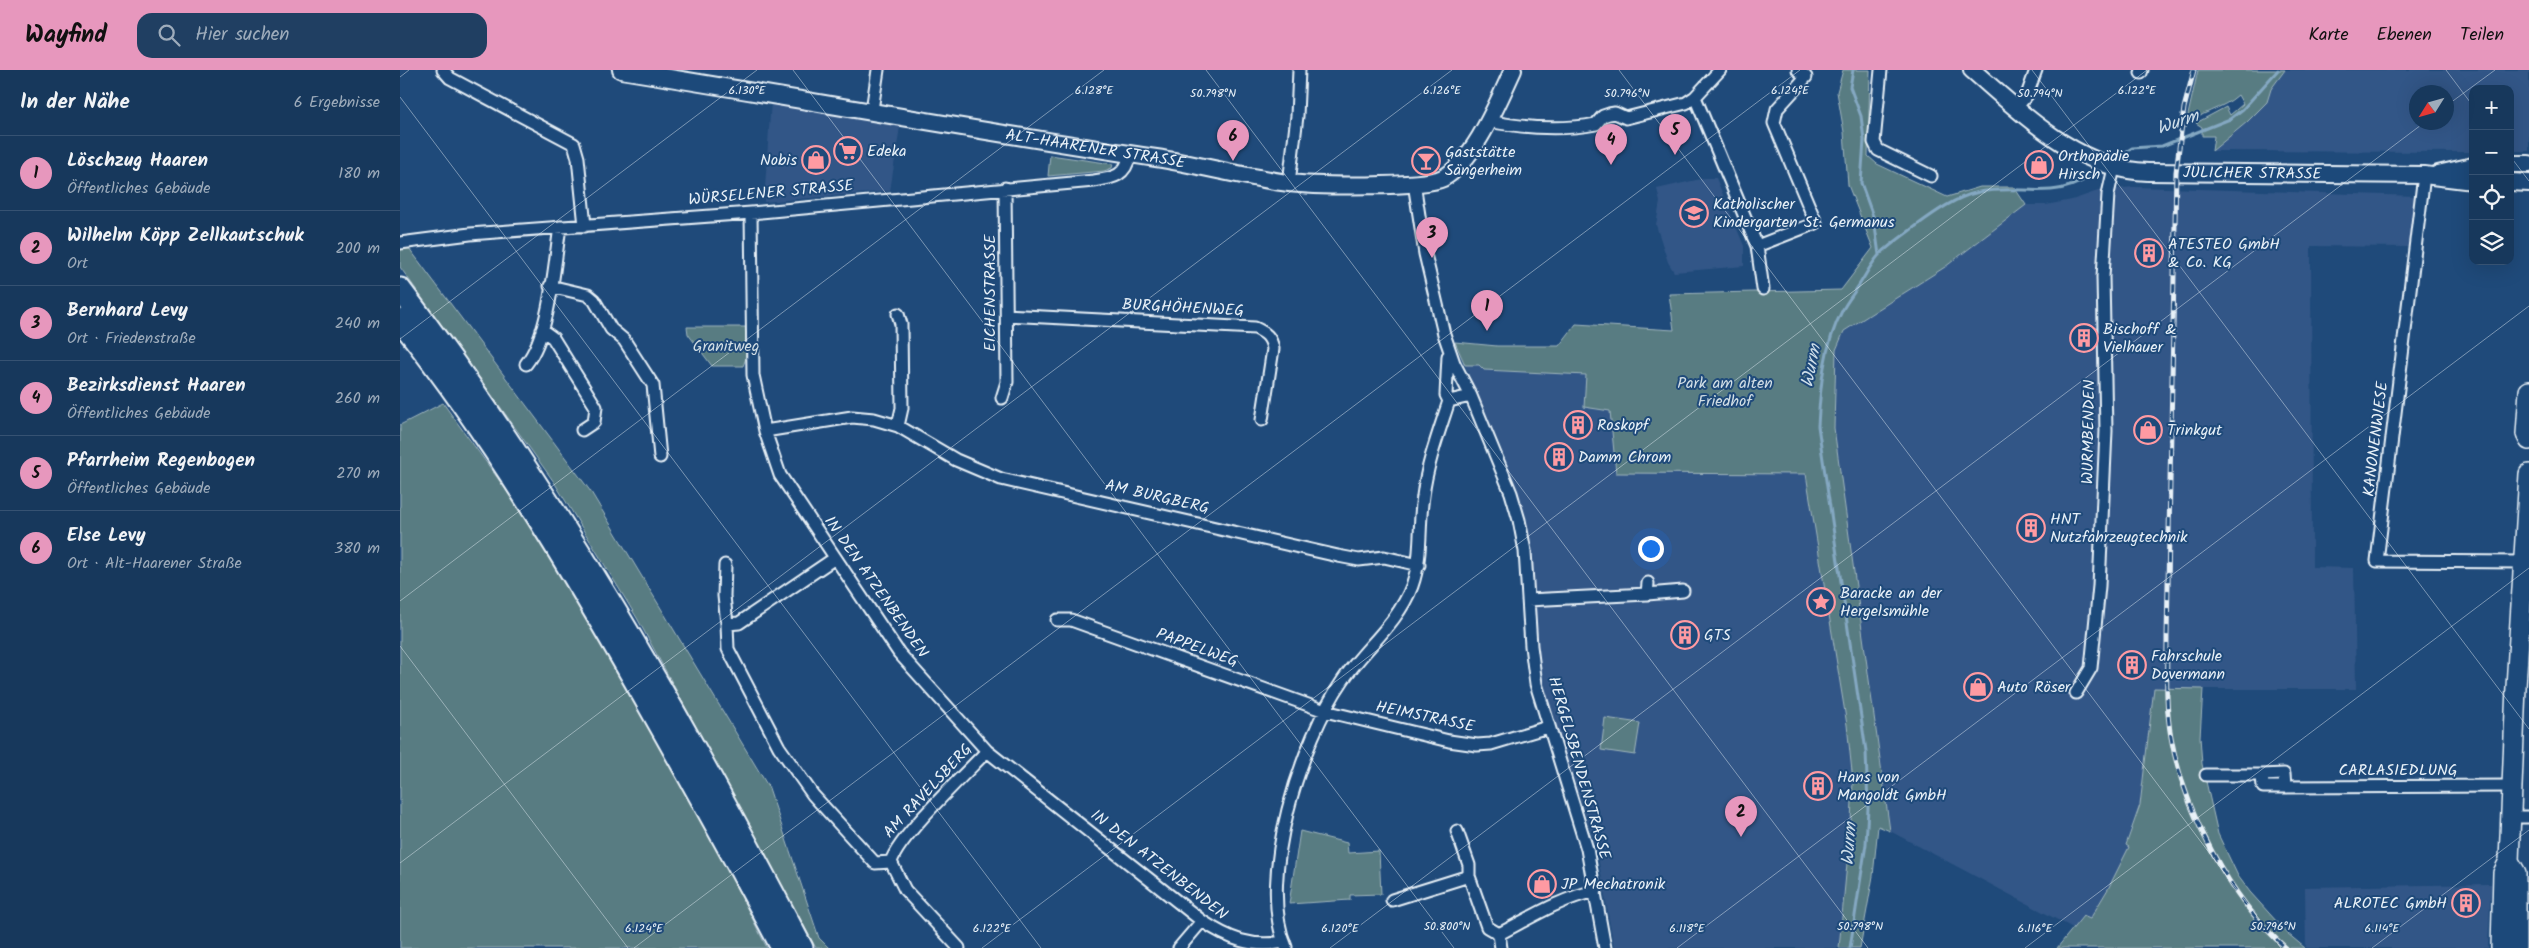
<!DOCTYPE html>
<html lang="de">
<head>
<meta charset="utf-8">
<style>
  :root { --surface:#17385c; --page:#203f62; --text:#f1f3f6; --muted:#9eacbb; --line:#365272; --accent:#e797bd }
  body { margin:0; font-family:Kalam,sans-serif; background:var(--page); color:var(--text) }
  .controls { position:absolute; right:15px; top:15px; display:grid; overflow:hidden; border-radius:10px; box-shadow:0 5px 20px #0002 }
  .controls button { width:45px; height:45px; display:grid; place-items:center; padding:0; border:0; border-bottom:1px solid var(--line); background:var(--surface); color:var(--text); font:25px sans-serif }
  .compass { position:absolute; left:2009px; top:15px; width:45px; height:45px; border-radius:50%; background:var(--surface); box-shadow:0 5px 20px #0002; rotate:233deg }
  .you { position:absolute; left:1250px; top:478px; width:18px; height:18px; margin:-12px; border:4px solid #fff; border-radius:50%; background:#1a73e8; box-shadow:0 0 0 8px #1a73e833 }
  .badge { display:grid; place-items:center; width:32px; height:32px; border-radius:50%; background:var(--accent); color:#111; font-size:16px; font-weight:700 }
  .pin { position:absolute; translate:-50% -41px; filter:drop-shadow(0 1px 2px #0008) }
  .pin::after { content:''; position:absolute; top:26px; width:18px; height:15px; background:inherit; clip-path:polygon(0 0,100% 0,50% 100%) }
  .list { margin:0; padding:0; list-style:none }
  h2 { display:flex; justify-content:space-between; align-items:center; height:65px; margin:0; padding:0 20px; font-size:21px }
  h2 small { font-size:16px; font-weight:400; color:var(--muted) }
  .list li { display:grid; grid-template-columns:32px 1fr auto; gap:15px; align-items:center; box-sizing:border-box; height:75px; padding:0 20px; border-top:1px solid var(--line) }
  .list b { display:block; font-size:19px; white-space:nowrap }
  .list p { margin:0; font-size:16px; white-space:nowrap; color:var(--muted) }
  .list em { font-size:16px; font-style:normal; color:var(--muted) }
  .icon { flex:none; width:28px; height:28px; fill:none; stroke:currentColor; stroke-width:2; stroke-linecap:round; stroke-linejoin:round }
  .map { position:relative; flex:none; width:2129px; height:878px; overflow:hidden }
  header { display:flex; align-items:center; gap:30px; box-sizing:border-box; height:70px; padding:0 25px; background:var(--accent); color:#111 }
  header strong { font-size:24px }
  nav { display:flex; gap:28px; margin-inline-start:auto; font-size:18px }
  .search { width:350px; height:45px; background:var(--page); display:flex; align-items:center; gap:12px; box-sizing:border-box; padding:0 18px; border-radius:15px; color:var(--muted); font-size:19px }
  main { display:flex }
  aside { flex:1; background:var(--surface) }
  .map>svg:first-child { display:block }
</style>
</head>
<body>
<header>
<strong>Wayfind</strong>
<div class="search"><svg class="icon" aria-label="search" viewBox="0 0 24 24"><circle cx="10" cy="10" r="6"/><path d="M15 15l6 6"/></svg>Hier suchen</div>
<nav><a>Karte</a><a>Ebenen</a><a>Teilen</a></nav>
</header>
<main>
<aside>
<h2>In der Nähe<small>6 Ergebnisse</small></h2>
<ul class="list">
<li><span class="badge">1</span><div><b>Löschzug Haaren</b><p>Öffentliches Gebäude</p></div><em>180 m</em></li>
<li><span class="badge">2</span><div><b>Wilhelm Köpp Zellkautschuk</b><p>Ort</p></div><em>200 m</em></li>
<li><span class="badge">3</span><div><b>Bernhard Levy</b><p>Ort · Friedenstraße</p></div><em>240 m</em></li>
<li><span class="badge">4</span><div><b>Bezirksdienst Haaren</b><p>Öffentliches Gebäude</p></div><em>260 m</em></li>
<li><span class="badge">5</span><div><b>Pfarrheim Regenbogen</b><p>Öffentliches Gebäude</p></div><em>270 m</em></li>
<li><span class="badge">6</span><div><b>Else Levy</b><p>Ort · Alt-Haarener Straße</p></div><em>380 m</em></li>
</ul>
</aside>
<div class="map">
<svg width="2129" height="878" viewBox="0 0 2129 878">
  <rect width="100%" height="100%" fill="#1f4a7a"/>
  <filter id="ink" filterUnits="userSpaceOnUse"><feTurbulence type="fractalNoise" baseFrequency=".02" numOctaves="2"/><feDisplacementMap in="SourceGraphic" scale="10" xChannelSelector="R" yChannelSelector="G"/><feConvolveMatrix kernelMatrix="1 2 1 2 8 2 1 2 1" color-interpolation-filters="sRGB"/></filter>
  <g filter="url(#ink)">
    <!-- built -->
    <path fill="#335787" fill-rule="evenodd" d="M1885 0H2129V81H2110V19H2073V82L1812 81 1847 52 1867 32 1871 19ZM2016 22H2046V52H2016Z
      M371 31 501 50 490 121 364 132Z
      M1305 108H1316L1344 176V196L1274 202 1268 192 1256 155 1260 132 1257 119Z
      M1733 117 2017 126 2011 177 1911 176 1912 497 1954 498 1956 619H1754L1740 735 1726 774 1730 777 1708 819 1690 850 1683 846 1673 858 1490 761 1434 358 1436 280 1444 261 1545 197 1626 135H1646L1672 130 1698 121Z
      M1065 295H1079L1084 300 1186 305 1210 341 1216 403H1406L1447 655 1453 711 1451 751 1439 878H1214L1197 781 1142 613 1135 568 1132 476 1125 449 1104 385Z
      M2091 814 2088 878H1906L1905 817Z"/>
    <!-- green -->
    <path fill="#597c82" stroke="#a0b6bd" d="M1443 0H1470L1468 86 1477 94 1547 127 1580 117H1614L1626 135 1545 197 1444 261 1436 280 1434 358 1490 761 1478 756 1473 806 1460 878H1439L1451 751 1453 711 1447 655 1406 404 1216 403 1210 341 1184 337 1186 305 1084 300 1079 295H1065L1055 272 1097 276H1159L1176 254 1274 260 1269 224 1441 220 1473 178 1448 115 1444 62 1437 22Z
      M1798 0H1885L1871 19 1867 32 1847 52 1812 81 1814 66H1802V57L1796 53 1826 37 1830 45 1843 34 1838 25C1822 40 1799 41 1785 58Z
      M650 85 713 94 712 98 704 101 648 106Z
      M0 166 191 422 369 718 419 868 429 878H416L237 548 154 412 0 197Z
      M287 257H346V288L343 296H312L288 264Z
      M43 333C70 371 99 408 124 447 214 585 294 731 367 878H0V355Z
      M1754 618 1803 619 1800 667 1802 694 1818 764 1838 806 1850 822 1887 863 1905 878H1657L1683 846 1690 849 1708 819 1729 777 1726 775 1740 735Z
      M1205 648 1240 653 1235 685 1201 680Z
      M900 761 947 773 948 783 979 781 981 824 950 825V830L889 834Z"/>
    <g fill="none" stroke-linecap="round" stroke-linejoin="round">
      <!-- stream -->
      <path stroke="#84a8c2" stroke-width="3" d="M1453 0 1450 17 1461 46 1464 70 1461 113 1474 149 1479 185
        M1713 90 1732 78 1762 76 1830 49 1843 39 1878 0
        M1450 878 1466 774 1468 738 1466 681 1418 356C1420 318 1424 275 1442 241 1447 231 1455 222 1461 212 1467 203 1472 192 1480 184 1491 174 1504 165 1516 156 1535 142 1556 127 1579 122 1630 113 1655 135 1702 98"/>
      <defs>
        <path id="street" d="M43 0 50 8 174 74 178 88 185 156
          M1481 0 1474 72 1478 80 1531 106
          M1741 3 1742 0
          M1295 27 1357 176 1363 219
          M1616 38 1627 25 1636 0
          M472 40 478 0
          M1088 51C1124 58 1160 61 1196 54L1203 46 1209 44 1215 43 1226 48 1286 33 1295 27 1320 0
          M2024 105 1977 491 2124 492
          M889 113 897 46 899 0
          M1014 113 1025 184 1044 264 1054 293 1071 326 1111 423 1119 450 1125 481 1131 576 1136 614 1187 779 1205 878
          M351 143 353 305 365 361 380 405 499 583 587 681 802 851C829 869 851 878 884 872
          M0 173 70 164 351 143 694 111C714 108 726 106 730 84
          M1357 176 1416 153 1374 53 1377 39 1406 7 1398 0
          M150 216 188 225 194 230 211 259 224 270 253 315 260 387
          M498 244 501 254 502 338 498 356
          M607 245 855 258C866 263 871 267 873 279L862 350
          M142 260 153 268 196 337 194 352 182 360
          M126 294C150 264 154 196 160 157
          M602 328 607 312 605 118
          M1049 331 1071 326
          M365 361 452 347 474 349 498 356 556 390 601 409 938 486 959 490 984 487 1019 495
          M325 495 324 526 327 554 339 553 435 488
          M1248 513 1247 524 1283 521
          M1128 530 1247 524
          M657 550H671L925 641 1049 671 1077 675 1091 674 1148 657
          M327 554 328 579 379 677 413 725 475 793 491 792
          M1676 623 1691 598 1699 516 1706 361 1703 207 1708 124 1714 98
          M1806 705H1862L1863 717 2112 716
          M1862 705 1884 704 1885 717
          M2111 747H2129
          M1057 761 1069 795V806
          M992 830 1069 806 1087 857 1099 864C1130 848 1161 828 1196 821
          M1099 864 1101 878
          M886 877C856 809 902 669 943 610 965 577 997 555 1012 516 1023 485 1018 458 1023 426 1027 394 1039 362 1049 331L1046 325 1048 286
          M559 878 505 820 491 792C499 766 565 704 587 681
          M779 878 802 851"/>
        <g id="secondary">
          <path id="s1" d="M221 0C400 29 577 61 756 88 800 95 844 107 889 113 914 116 1023 118 1043 108 1075 90 1098 32 1113 0"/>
          <path id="s2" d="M1572 0C1622 43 1678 100 1748 102L2024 105 2073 111"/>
          <path d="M2110 94H2129"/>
          <path d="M2038 104 2073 96"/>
          <path d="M2110 112 2129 113"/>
        </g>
        <path id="primary" d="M2129 321 2126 364 2129 370
          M2109 791 2116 803V878
          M2101 878 2103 803 2109 791 2116 617 2129 404"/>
        <path id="highway" d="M0 219C156 424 283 650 402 878
          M0 250C93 368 170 497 244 627 291 710 338 793 382 878"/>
      </defs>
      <!-- street casing -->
      <use href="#street" stroke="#e8f1f8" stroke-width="15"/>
      <!-- secondary casing -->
      <use href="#secondary" stroke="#e8f1f8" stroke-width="20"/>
      <!-- primary casing -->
      <use href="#primary" stroke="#e8f1f8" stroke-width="22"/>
      <!-- highway casing -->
      <use href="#highway" stroke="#e8f1f8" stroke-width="25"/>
      <!-- street -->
      <use href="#street" stroke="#1f4a7a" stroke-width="11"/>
      <!-- secondary -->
      <use href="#secondary" stroke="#1f4a7a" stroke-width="16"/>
      <!-- primary -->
      <use href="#primary" stroke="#1f4a7a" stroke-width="19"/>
      <!-- highway -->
      <use href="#highway" stroke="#1f4a7a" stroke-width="21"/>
      <defs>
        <path id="rail" d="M1794 0 1784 38 1776 102 1767 567C1767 600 1765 634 1771 667 1784 740 1829 829 1886 878"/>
      </defs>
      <!-- rail casing -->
      <use href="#rail" stroke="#e8f1f8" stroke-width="5"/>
      <!-- rail -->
      <use href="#rail" stroke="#1f4a7a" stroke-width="3" stroke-dasharray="9" stroke-linecap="butt"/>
    </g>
  </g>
  <!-- ticks -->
  <path fill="none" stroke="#e8f1f8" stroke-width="1" stroke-opacity="0.45" d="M393 0 1054 878M806 0 1468 878M1219 0 1881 878M1632 0 2129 659M2046 0 2073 36M0 7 9 0M0 27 641 878M2046 36 2095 0M2110 86 2129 111M0 269 357 0M0 531 704 0M0 576 228 878M0 793 1052 0M234 878 1400 0M582 878 1747 0M930 878 2025 52M1277 878 2129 236M1625 878 2129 498M1972 878 2129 760"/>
  <!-- icons -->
  <defs>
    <symbol id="supermarket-ring" viewBox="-11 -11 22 22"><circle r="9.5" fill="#1f4a7a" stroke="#ff9aa2" stroke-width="1.5"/><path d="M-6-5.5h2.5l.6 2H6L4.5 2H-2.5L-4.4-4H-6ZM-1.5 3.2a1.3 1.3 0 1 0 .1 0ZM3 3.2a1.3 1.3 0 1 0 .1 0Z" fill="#ff9aa2"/></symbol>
    <symbol id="shop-ring" viewBox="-11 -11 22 22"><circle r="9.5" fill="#1f4a7a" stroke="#ff9aa2" stroke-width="1.5"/><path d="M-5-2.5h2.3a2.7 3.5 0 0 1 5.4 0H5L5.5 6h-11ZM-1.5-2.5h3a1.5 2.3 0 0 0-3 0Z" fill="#ff9aa2"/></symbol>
    <symbol id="bar-ring" viewBox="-11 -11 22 22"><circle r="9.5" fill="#1f4a7a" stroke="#ff9aa2" stroke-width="1.5"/><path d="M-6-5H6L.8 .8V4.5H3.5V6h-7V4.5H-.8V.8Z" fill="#ff9aa2"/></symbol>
    <symbol id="school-ring" viewBox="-11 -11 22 22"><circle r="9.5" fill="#1f4a7a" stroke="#ff9aa2" stroke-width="1.5"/><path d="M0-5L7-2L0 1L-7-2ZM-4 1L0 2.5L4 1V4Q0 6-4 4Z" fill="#ff9aa2"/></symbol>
    <symbol id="building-ring" viewBox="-11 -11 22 22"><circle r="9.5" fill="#1f4a7a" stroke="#ff9aa2" stroke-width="1.5"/><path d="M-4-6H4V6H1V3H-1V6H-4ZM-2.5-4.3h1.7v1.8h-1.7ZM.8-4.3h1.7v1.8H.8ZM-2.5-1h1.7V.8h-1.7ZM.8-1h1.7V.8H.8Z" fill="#ff9aa2"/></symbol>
    <symbol id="sight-ring" viewBox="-11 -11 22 22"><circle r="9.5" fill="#1f4a7a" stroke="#ff9aa2" stroke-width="1.5"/><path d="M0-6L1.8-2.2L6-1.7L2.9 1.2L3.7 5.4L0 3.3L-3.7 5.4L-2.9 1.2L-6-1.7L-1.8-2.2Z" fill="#ff9aa2"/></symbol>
  </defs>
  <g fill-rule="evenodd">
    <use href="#supermarket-ring" x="432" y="65" width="32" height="32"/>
    <use href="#shop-ring" x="400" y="74" width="32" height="32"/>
    <use href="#bar-ring" x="1010" y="75" width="32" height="32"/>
    <use href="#shop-ring" x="1623" y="79" width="32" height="32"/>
    <use href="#school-ring" x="1278" y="127" width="32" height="32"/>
    <use href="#building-ring" x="1733" y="167" width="32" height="32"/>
    <use href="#building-ring" x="1668" y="252" width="32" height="32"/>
    <use href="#building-ring" x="1162" y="339" width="32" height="32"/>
    <use href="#shop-ring" x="1732" y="344" width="32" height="32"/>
    <use href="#building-ring" x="1143" y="371" width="32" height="32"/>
    <use href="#building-ring" x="1615" y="442" width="32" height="32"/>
    <use href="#sight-ring" x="1405" y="516" width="32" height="32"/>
    <use href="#building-ring" x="1269" y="549" width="32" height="32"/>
    <use href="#building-ring" x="1716" y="579" width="32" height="32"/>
    <use href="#shop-ring" x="1562" y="601" width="32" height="32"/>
    <use href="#building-ring" x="1402" y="700" width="32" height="32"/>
    <use href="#shop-ring" x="1126" y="798" width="32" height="32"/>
    <use href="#building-ring" x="2050" y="817" width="32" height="32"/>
  </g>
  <g text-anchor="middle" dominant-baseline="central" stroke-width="4" stroke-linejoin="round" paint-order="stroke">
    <!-- street labels -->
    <g font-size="16" fill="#e8f1f8" stroke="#1f4a7a">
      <text stroke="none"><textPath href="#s1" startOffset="481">ALT-HAARENER STRASSE</textPath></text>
      <text stroke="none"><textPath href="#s2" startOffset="312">JÜLICHER STRASSE</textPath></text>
      <text transform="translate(371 123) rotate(-5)">WÜRSELENER STRASSE</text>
      <text transform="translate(590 223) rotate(-90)">EICHENSTRASSE</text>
      <text transform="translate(783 238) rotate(3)">BURGHÖHENWEG</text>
      <text transform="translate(1689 362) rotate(-89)">WURMBENDEN</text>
      <text transform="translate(1976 369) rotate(-83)">KANONENWIESE</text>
      <text transform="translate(757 427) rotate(13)">AM BURGBERG</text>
      <text transform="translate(476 517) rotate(55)">IN DEN ATZENBENDEN</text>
      <text transform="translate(797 578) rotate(20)">PAPPELWEG</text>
      <text transform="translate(1025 647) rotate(12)">HEIMSTRASSE</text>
      <text transform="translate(1179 698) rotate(74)">HERGELSBENDENSTRASSE</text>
      <text x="1998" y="700">CARLASIEDLUNG</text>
      <text transform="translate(528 721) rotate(-47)">AM RAVELSBERG</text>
      <text transform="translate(759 795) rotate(38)">IN DEN ATZENBENDEN</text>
    </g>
    <!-- poi labels -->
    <g font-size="16" fill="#e8f1f8" stroke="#1f4a7a" text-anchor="start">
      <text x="467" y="81">Edeka</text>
      <text x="1045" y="82">Gaststätte<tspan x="1045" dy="18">Sängerheim</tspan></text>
      <text x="1658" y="86">Orthopädie<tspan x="1658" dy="18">Hirsch</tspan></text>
      <text x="397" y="90" text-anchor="end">Nobis</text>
      <text x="1313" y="134">Katholischer<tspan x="1313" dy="18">Kindergarten St. Germanus</tspan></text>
      <text x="1768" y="174">ATESTEO GmbH<tspan x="1768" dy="18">&amp; Co. KG</tspan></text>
      <text x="1703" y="259">Bischoff &amp;<tspan x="1703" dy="18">Vielhauer</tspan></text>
      <text x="1197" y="355">Roskopf</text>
      <text x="1767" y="360">Trinkgut</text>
      <text x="1178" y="387">Damm Chrom</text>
      <text x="1650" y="449">HNT<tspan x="1650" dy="18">Nutzfahrzeugtechnik</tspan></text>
      <text x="1440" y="523">Baracke an der<tspan x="1440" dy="18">Hergelsmühle</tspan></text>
      <text x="1304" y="565">GTS</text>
      <text x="1751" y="586">Fahrschule<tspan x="1751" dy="18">Dovermann</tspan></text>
      <text x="1597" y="617">Auto Röser</text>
      <text x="1437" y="707">Hans von<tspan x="1437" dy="18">Mangoldt GmbH</tspan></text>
      <text x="1161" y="814">JP Mechatronik</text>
      <text x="2047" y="833" text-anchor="end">ALROTEC GmbH</text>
    </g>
    <!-- park labels -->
    <g font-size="16" fill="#d3dfe6" stroke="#1f4a7a">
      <text x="326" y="276">Granitweg</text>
      <text x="1325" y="313">Park am alten<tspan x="1325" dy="18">Friedhof</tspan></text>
    </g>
    <!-- water labels -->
    <g font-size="18" font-style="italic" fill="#cfdfea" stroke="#1f4a7a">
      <text transform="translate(1778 53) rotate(-19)">Wurm</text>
      <text transform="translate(1412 296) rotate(-79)">Wurm</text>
      <text transform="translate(1450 774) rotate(-86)">Wurm</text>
    </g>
  </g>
  <g font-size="12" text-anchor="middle" fill="#e8f1f8" stroke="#1f4a7a" stroke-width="4" stroke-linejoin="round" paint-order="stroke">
    <text x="347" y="24">6.130°E</text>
    <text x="694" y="24">6.128°E</text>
    <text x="1042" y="24">6.126°E</text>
    <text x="1390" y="24">6.124°E</text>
    <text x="1737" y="24">6.122°E</text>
    <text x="813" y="27">50.798°N</text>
    <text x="1227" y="27">50.796°N</text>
    <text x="1640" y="27">50.794°N</text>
    <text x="1047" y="860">50.800°N</text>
    <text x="1460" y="860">50.798°N</text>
    <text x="1873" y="860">50.796°N</text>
    <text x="244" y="862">6.124°E</text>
    <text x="592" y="862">6.122°E</text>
    <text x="940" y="862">6.120°E</text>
    <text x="1287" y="862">6.118°E</text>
    <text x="1635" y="862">6.116°E</text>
    <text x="1982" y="862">6.114°E</text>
  </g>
</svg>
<div class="controls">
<button>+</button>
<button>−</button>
<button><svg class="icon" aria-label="locate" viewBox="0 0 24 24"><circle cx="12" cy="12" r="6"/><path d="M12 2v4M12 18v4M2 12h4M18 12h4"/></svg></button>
<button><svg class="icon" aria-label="layers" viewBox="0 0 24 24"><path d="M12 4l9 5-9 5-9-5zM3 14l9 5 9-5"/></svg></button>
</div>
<svg class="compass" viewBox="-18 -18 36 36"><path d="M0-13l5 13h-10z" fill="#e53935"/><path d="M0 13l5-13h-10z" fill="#9eacbb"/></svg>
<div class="you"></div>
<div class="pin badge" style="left:1087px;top:261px">1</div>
<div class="pin badge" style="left:1341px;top:767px">2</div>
<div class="pin badge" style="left:1032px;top:188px">3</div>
<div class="pin badge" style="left:1211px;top:95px">4</div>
<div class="pin badge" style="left:1275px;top:85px">5</div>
<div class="pin badge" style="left:833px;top:91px">6</div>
</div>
</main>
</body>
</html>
